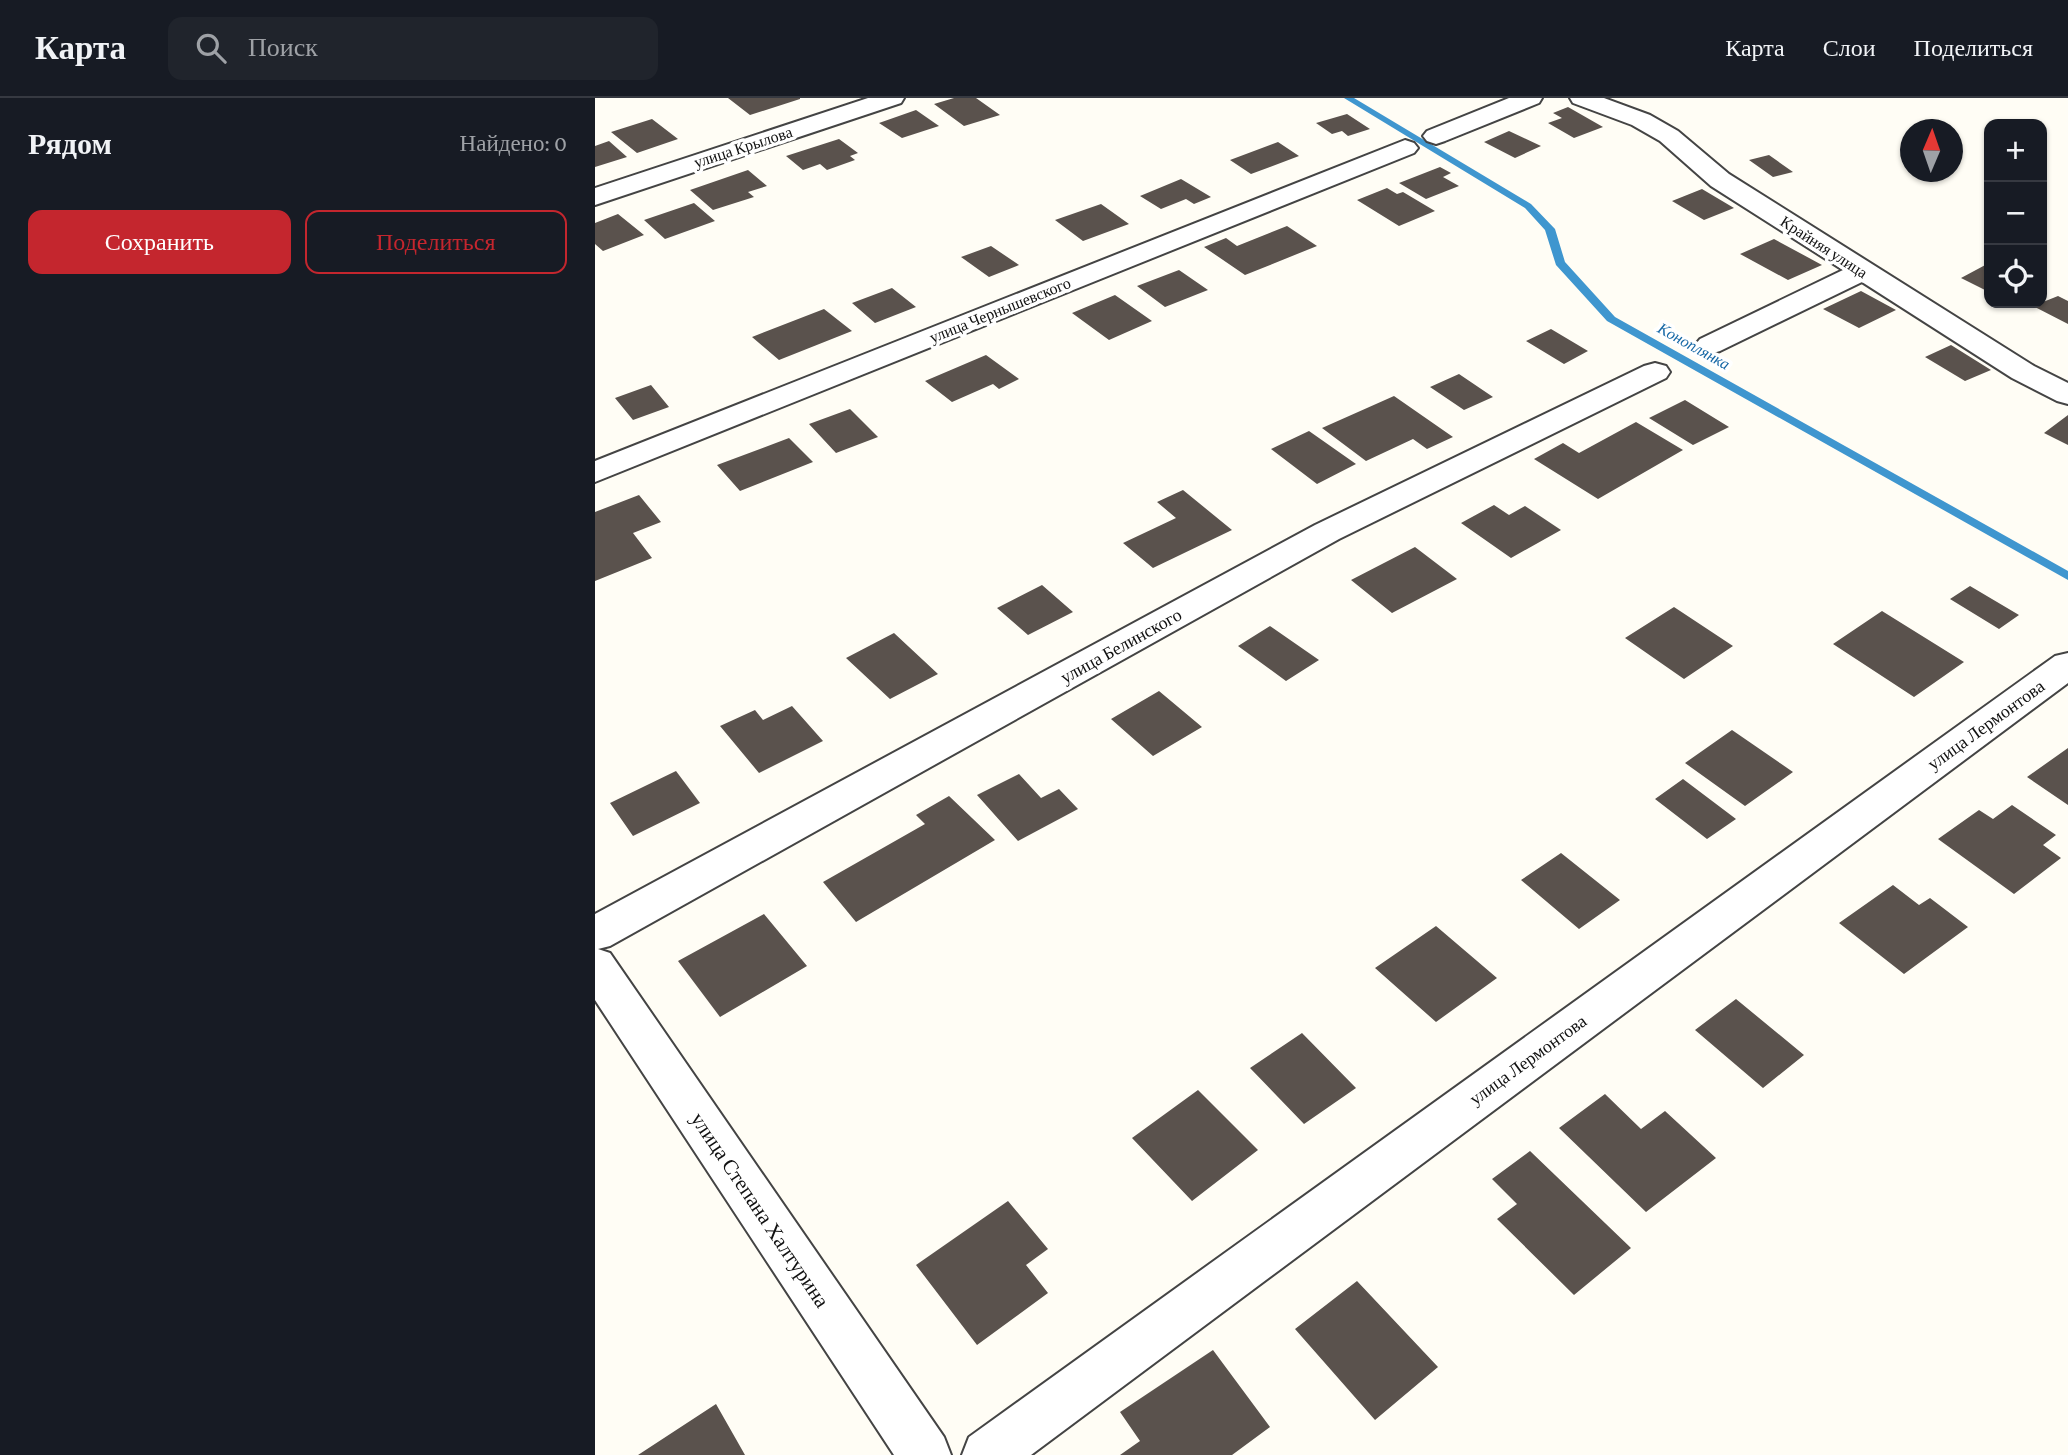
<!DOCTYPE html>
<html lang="ru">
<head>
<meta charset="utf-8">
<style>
  :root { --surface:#171b24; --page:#20242c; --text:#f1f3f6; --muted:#9ea1a6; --line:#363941; --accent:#c4262e }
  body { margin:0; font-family:"Crimson Pro",serif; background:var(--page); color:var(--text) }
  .controls { position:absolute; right:21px; top:21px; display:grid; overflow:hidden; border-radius:14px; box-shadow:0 2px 5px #0004 }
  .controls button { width:63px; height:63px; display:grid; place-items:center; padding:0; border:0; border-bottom:2px solid var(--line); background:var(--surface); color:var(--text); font:35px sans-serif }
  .compass { position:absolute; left:1305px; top:21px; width:63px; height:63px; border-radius:50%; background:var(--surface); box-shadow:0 2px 5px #0004; rotate:2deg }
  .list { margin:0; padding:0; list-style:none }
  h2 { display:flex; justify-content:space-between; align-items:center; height:91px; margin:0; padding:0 28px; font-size:30px }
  h2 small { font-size:23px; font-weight:400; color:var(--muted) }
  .actions { display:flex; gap:14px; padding:21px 28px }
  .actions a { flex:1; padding:16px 0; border:2px solid var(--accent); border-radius:14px; text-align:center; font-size:24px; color:var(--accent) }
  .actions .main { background:var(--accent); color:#fff }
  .icon { flex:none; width:38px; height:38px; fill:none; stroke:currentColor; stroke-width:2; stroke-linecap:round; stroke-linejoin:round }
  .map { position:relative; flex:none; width:1473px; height:1357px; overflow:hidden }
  header { display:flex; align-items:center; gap:42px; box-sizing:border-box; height:98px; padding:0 35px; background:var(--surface); border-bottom:2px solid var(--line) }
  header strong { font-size:33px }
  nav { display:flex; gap:38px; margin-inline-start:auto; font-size:24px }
  .search { width:490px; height:63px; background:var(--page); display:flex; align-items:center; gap:18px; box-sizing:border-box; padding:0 24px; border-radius:14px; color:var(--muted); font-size:26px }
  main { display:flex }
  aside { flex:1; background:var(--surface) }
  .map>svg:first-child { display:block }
</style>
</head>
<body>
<header>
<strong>Карта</strong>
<div class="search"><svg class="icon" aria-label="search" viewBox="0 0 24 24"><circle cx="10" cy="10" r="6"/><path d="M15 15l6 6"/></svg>Поиск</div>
<nav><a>Карта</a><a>Слои</a><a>Поделиться</a></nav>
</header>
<main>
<aside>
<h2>Рядом<small>Найдено: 0</small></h2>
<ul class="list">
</ul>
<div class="actions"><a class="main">Сохранить</a><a>Поделиться</a></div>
</aside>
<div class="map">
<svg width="1473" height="1357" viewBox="0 0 1473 1357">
  <rect width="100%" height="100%" fill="#fffdf5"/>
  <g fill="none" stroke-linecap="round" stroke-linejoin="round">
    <!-- stream -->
    <path fill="#3f96cf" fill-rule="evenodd" d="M749 0H759L936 106 960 131 970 164 1020 219 1473 473V482L1012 223 961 167 950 132 930 110Z"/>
  </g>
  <!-- building -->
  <path fill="#5a524d" d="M133 0H205V1L155 17Z
    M359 0H381L405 17 369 28 339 6Z
    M973 9 1008 29 979 40 953 25 967 20 958 15Z
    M321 12 344 28 307 40 284 25Z
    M752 16 775 31 753 38 747 33 737 36 721 25Z
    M57 21 83 41 42 55 16 34Z
    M914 33 946 48 920 60 889 44Z
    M244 41 263 55 255 58 260 62 232 72 225 66 208 72 191 58Z
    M14 43 32 59 0 69V48Z
    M683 44 704 58 656 76 635 62Z
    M1174 57 1198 74 1178 79 1154 62Z
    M845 69 856 75 848 79 864 88 831 101 804 85Z
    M153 72 172 88 153 94 159 99 118 112 95 92Z
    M586 81 616 99 599 106 591 101 566 111 545 98Z
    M792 90 802 96 808 94 840 113 804 128 762 102Z
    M1107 91 1139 110 1109 122 1077 103Z
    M99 105 120 123 70 141 49 122Z
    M506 106 534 126 488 143 460 122Z
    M23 116 49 137 8 153 0 146V125Z
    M692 128 722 148 650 177 609 149 631 140 642 148Z
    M1179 141 1227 167 1193 182 1145 156Z
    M396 148 424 167 394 179 366 159Z
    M1394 165V194L1366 180Z
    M584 172 613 192 570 209 542 188Z
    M297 190 321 209 280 225 257 205Z
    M1266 193 1301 212 1264 230 1228 211Z
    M520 197 557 223 514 242 477 215Z
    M1463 198 1473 203V226L1438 208Z
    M229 211 257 233 184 262 157 239Z
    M956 231 993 253 969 266 931 243Z
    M1356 247 1396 272 1370 283 1330 259Z
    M391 257 424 281 404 291 398 286 357 304 330 283Z
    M864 276 898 299 869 312 835 289Z
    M56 287 74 309 38 322 20 300Z
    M799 298 858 339 832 351 818 341 771 363 727 330Z
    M1090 302 1134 329 1098 347 1054 320Z
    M255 311 283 339 241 355 214 326Z
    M1473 317V347L1449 335Z
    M1041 324 1088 352 1003 401 939 361 968 345 984 355Z
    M714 333 761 366 722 386 676 351Z
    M194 340 218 364 145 393 122 367Z
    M588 392 637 432 558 470 528 445 581 420 562 404Z
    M44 397 66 424 38 435 57 460 0 483V414Z
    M899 407 914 417 930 408 966 432 916 460 866 425Z
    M820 449 862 481 797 515 756 482Z
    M447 487 478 514 433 537 402 510Z
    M1375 488 1424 517 1404 531 1355 501Z
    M1079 509 1138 548 1089 581 1030 540Z
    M1287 513 1369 564 1319 599 1238 546Z
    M675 528 724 562 691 583 643 548Z
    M299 535 343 576 295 601 251 560Z
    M564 593 607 629 558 658 516 621Z
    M197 608 228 643 164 675 125 628 160 612 168 622Z
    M1137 632 1198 674 1150 708 1090 665Z
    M1473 650V707L1432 679Z
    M81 673 105 705 38 738 15 705Z
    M424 676 446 700 464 691 483 711 423 743 382 697Z
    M1088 681 1141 721 1112 741 1060 701Z
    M354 698 400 742 261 824 228 784 330 726 321 717Z
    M1417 707 1461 737 1448 747 1466 760 1419 796 1343 741 1384 712 1398 721Z
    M966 755 1025 802 984 831 926 782Z
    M1298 787 1324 807 1335 800 1373 829 1309 876 1244 825Z
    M169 816 212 868 125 919 83 863Z
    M841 828 902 880 841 924 780 870Z
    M1141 901 1209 957 1168 990 1100 932Z
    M707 935 761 990 709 1026 655 970Z
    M603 992 663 1052 597 1103 537 1040Z
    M1010 996 1046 1031 1070 1013 1121 1060 1051 1114 964 1030Z
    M935 1053 1036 1150 979 1197 902 1121 922 1106 897 1081Z
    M413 1103 453 1151 431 1167 453 1195 382 1247 321 1167Z
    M762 1183 843 1269 780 1322 700 1231Z
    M618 1252 675 1329 637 1357H525L545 1343 525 1314Z
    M121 1306 150 1357H43Z"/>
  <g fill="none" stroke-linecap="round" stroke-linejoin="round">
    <defs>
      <path id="street" d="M273 0H309L306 5 0 107V90Z
        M914 0H947L944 5 850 43 841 46 832 43 828 38 832 33Z
        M975 0H1009L1055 17 1083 33 1134 76 1439 268 1473 285V306L1462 303 1417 280 1267 184 1125 253 1115 256 1105 253 1100 247 1105 241 1248 172 1116 88 1065 43 1037 27 978 5Z
        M810 42 819 45 823 50 819 55 0 384V363Z
        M1060 265 1071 268 1075 274 1071 280 744 441 15 848 3 851 15 855 349 1339 356 1357H299L0 902V816L720 427 1049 268Z
        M1473 555V585L436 1357H367L374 1339 1460 558Z"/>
    </defs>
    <!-- street casing -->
    <use href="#street" stroke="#444" stroke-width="4"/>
    <!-- street -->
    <use href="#street" fill="#fff" fill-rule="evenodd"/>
  </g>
  <g text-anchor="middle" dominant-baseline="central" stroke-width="7" stroke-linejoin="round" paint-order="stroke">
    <!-- far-street labels -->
    <g font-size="16" fill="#111" stroke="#fff">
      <text transform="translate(148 49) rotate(-18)">улица Крылова</text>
      <text transform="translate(1229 149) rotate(33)">Крайняя улица</text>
      <text transform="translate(405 212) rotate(-22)">улица Чернышевского</text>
    </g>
    <!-- far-water labels -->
    <g font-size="16" font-style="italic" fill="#1768a6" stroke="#fff">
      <text transform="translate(1099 248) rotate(29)">Коноплянка</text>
    </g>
    <!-- street labels -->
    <g font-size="18" fill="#111" stroke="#fff">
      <text transform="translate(526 548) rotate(-29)">улица Белинского</text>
      <text transform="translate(1391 627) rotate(-36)">улица Лермонтова</text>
      <text transform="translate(933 962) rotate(-36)">улица Лермонтова</text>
    </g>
    <!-- near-street labels -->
    <g font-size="21" fill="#111" stroke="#fff">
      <text transform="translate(165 1112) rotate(56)">улица Степана Халтурина</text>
    </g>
  </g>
</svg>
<div class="controls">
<button>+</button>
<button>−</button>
<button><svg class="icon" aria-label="locate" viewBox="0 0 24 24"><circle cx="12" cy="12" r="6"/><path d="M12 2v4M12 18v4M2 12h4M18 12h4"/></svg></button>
</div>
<svg class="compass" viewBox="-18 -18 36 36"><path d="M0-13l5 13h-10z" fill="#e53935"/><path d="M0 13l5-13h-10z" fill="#9ea1a6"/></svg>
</div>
</main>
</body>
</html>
